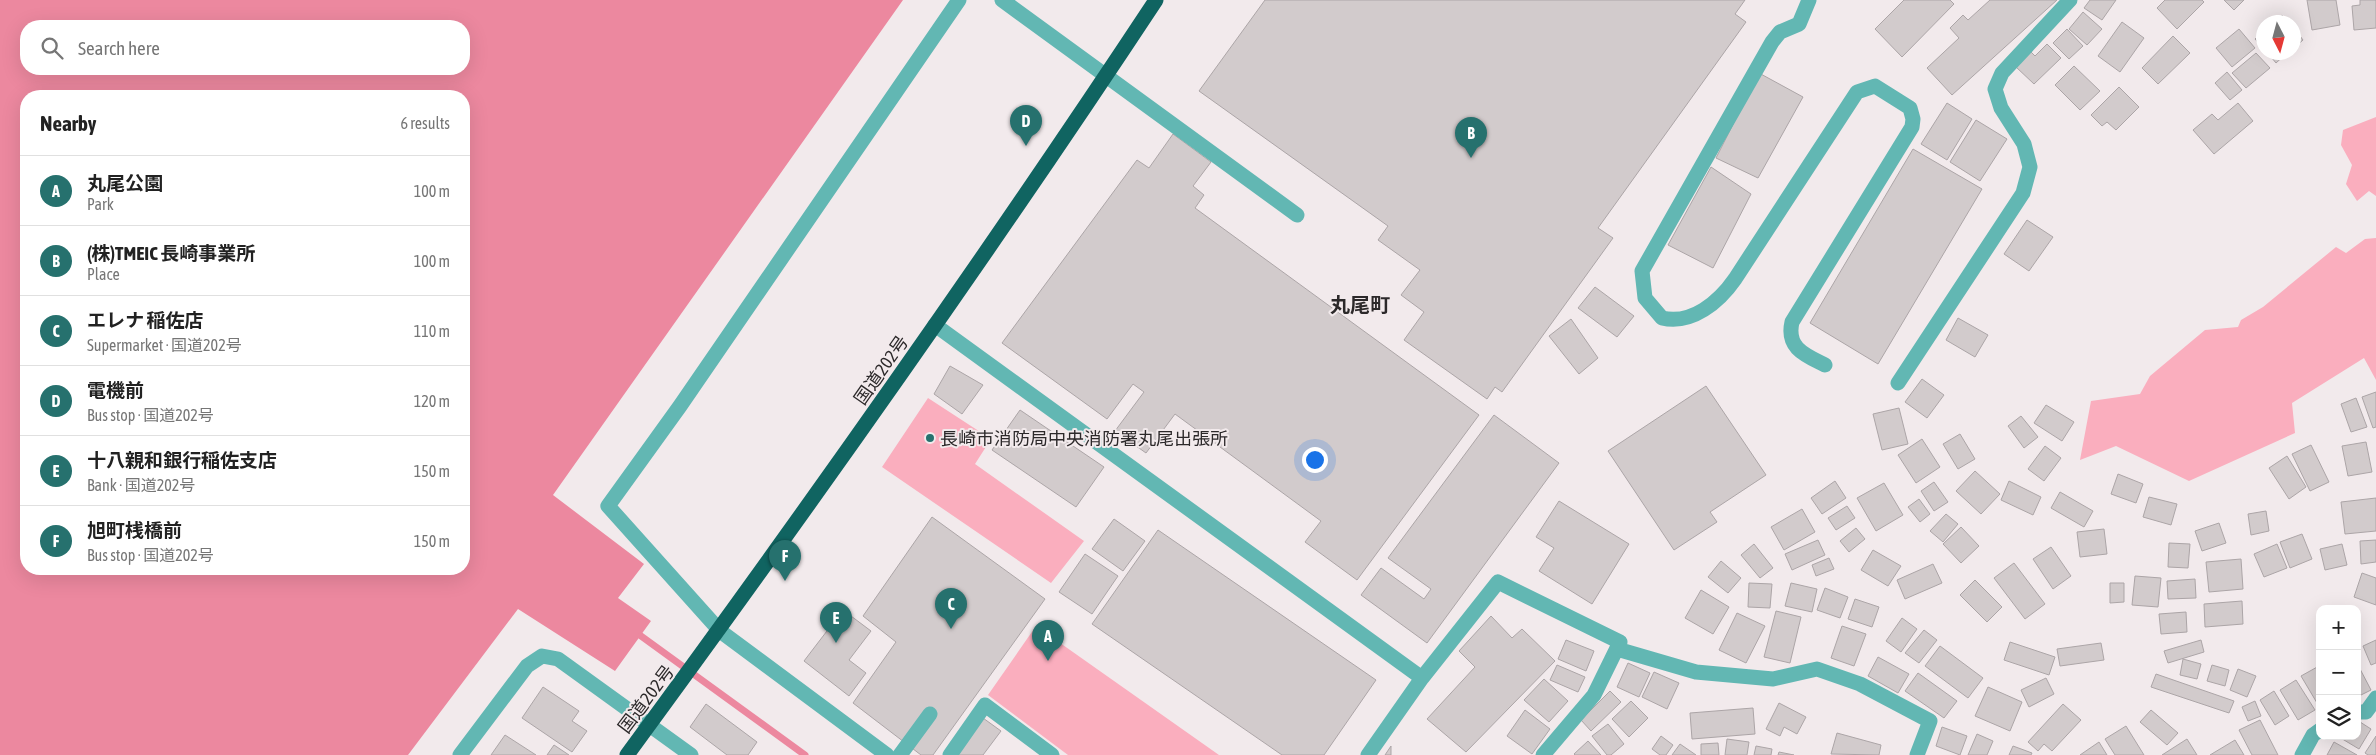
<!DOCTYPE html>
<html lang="en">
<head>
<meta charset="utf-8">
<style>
  :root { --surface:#fff; --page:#f2f2f2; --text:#222; --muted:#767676; --line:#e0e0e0; --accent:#26716e }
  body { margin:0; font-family:"Asap Condensed","Noto Sans JP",sans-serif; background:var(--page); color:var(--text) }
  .controls { position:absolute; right:15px; bottom:15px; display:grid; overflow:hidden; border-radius:10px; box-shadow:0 5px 20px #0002 }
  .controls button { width:45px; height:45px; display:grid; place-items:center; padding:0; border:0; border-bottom:1px solid var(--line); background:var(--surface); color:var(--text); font:25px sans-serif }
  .compass { position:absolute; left:2256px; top:15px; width:45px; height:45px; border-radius:50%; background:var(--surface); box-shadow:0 5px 20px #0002; rotate:174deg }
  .you { position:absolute; left:1314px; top:459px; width:18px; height:18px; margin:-12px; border:4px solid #fff; border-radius:50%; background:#1a73e8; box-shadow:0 0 0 8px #1a73e833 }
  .badge { display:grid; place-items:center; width:32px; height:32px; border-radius:50%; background:var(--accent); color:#fff; font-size:16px; font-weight:700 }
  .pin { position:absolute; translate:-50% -41px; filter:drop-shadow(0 1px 2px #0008) }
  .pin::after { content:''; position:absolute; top:26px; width:18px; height:15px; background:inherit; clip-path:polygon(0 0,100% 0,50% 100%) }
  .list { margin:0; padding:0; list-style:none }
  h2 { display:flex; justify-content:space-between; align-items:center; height:65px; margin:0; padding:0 20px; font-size:21px }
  h2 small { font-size:16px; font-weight:400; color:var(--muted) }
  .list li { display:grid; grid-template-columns:32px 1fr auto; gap:15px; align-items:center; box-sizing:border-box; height:70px; padding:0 20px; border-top:1px solid var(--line) }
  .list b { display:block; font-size:19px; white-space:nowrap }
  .list p { margin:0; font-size:16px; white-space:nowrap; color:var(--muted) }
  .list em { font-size:16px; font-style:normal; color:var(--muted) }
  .icon { flex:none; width:28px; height:28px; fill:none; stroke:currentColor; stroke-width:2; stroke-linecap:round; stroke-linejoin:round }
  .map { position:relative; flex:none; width:2376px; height:755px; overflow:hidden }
  .search { position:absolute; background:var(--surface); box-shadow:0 5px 20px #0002; left:20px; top:20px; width:450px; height:55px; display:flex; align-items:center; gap:12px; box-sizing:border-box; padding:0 18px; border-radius:20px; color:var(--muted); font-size:19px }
  .panel { position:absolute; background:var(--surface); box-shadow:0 5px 20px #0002; left:20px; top:90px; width:450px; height:485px; border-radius:20px }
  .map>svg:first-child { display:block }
</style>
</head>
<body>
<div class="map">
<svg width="2376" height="755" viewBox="0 0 2376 755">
  <rect width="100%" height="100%" fill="#f2eaec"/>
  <!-- green -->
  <path fill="#faaebe" d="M2376 117V196L2369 191 2357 201 2346 184 2352 165 2341 145 2343 130Z
    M2376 238V380L2364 358 2292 403 2295 433 2189 481 2116 446 2080 460 2091 401 2140 394 2150 376 2205 330 2238 327 2241 320 2263 307 2336 247 2346 253 2365 239Z
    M928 398 991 439 975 464 1084 541 1051 583 882 467Z
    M1036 626 1219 755H1068L988 695Z"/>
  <!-- water -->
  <path fill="#ec889f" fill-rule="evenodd" d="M0 0H903L553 495 644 564 618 598 651 621 615 671 518 609 408 755H0ZM26 26H464V69H26ZM26 96H464V569H26Z"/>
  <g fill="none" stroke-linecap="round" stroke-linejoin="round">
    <!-- stream -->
    <path stroke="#ec889f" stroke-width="7" d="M641 636 805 755"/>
  </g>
  <!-- building -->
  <path fill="#d2cbcc" stroke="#aca5a7" d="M1265 0H1745L1735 14 1746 22 1598 228 1613 238 1502 392 1495 387 1487 399 1404 340 1424 312 1401 295 1420 270 1378 240 1388 226 1199 91Z
    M1904 0H1950L1954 4 1902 57 1875 29Z
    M1990 0H2057L1952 95 1927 68 1959 38 1950 28 1963 15 1968 20Z
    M2090 0H2116L2102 20 2084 8Z
    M2165 0H2202L2204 2 2177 29 2157 8Z
    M2224 0H2244L2234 10Z
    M2307 0H2336L2340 25 2312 30Z
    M2360 0H2376V28L2354 30 2352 6 2360 5Z
    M2083 12 2102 29 2087 45 2069 29Z
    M2282 15 2289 22H2274Z
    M2122 22 2144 38 2120 72 2098 56Z
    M2294 28 2303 40 2294 48Z
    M2067 29 2083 46 2069 59 2053 43Z
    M2239 29 2255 48 2232 67 2216 48Z
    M2264 31V49L2255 39Z
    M2173 36 2190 53 2158 84 2142 68Z
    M2047 44 2061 58 2034 84 2016 67 2031 52 2035 56Z
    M2267 52H2288L2276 63Z
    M2256 53 2270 68 2246 88 2232 73Z
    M2074 66 2100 91 2080 110 2055 85Z
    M2227 72 2242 90 2230 100 2215 83Z
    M1759 73 1803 97 1758 178 1716 158Z
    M2119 87 2139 107 2116 130 2107 122 2102 126 2091 115Z
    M1947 103 1972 119 1947 160 1921 144Z
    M2238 103 2253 121 2214 154 2193 130 2212 114 2218 120Z
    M1976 120 2007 139 1980 181 1950 162Z
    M1173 134 1211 162 1193 186 1204 195 1195 208 1479 415 1357 580 1305 542 1321 521 1175 414 1146 453 1115 431 1144 392 1133 384 1107 419 1002 343 1137 160 1149 168Z
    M1913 149 1982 189 1878 364 1810 323Z
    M1711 167 1751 194 1713 268 1668 245Z
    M2027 220 2053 237 2029 271 2004 254Z
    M1595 287 1634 316 1617 337 1578 308Z
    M1958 318 1988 335 1975 357 1946 340Z
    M1571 319 1598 358 1579 374 1549 336Z
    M950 366 983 385 962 414 934 394Z
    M1922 379 1944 395 1927 418 1905 402Z
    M1706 386 1766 475 1710 512 1717 522 1674 550 1608 451Z
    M2376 392V427L2373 428 2362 397Z
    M2356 398 2367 427 2351 432 2341 404Z
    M2046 405 2074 422 2062 441 2034 423Z
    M1899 408 1908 444 1882 450 1873 414Z
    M1020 410 1104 467 1076 507 992 450Z
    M1494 415 1559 463 1427 643 1361 595 1381 568 1424 599 1431 589 1388 558Z
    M2021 416 2038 437 2024 448 2008 426Z
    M1960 434 1975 459 1958 469 1943 444Z
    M1922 439 1940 467 1916 483 1898 455Z
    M2366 442 2372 472 2348 476 2342 446Z
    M2311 445 2329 482 2310 491 2292 454Z
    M2045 446 2061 458 2044 481 2028 469Z
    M2287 456 2306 487 2289 499 2269 468Z
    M1975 471 2000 494 1981 514 1956 491Z
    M2118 474 2143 484 2136 503 2111 494Z
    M1835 481 1846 498 1822 514 1811 498Z
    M2009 481 2041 497 2033 515 2001 500Z
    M1934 482 1948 502 1934 511 1921 491Z
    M1884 483 1903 515 1876 531 1857 498Z
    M2060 492 2093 511 2084 527 2051 508Z
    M2149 497 2177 504 2171 525 2143 517Z
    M2376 498V531L2345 534 2341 502Z
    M1919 499 1930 514 1920 522 1908 507Z
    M1559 501 1629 544 1592 604 1539 571 1554 548 1536 537Z
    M1847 506 1855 518 1836 530 1828 518Z
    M1802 509 1815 532 1784 550 1771 527Z
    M2266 511 2269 531 2251 535 2248 514Z
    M1946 514 1958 524 1943 542 1930 531Z
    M932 517 1045 599 933 755H921L853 703 896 642 863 616Z
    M1114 519 1145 541 1123 571 1092 549Z
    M2219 523 2226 543 2202 551 2195 531Z
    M1961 527 1979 546 1961 563 1943 544Z
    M1856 528 1865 539 1849 552 1840 541Z
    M2104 529 2107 554 2080 557 2077 532Z
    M1158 530 1376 680 1324 755H1282L1092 624Z
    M2302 534 2312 559 2290 568 2280 542Z
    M1818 540 1825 555 1792 570 1785 554Z
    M2376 540V562L2361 564 2360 541Z
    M2169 543 2190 544 2188 568 2168 567Z
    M1754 544 1773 568 1760 578 1741 555Z
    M2277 544 2287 568 2264 577 2254 554Z
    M2342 544 2347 565 2325 570 2320 549Z
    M2051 547 2071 576 2053 589 2033 559Z
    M1873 550 1901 566 1888 586 1861 570Z
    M1085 554 1118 576 1092 614 1059 592Z
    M1829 558 1834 569 1816 576 1812 565Z
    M2241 559 2243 589 2209 592 2206 562Z
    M1721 561 1741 578 1728 593 1708 577Z
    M2014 563 2045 604 2025 619 1994 578Z
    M1933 564 1942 583 1905 599 1897 580Z
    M2362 573 2376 578V605L2354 597Z
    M2135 576 2161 578 2158 607 2132 605Z
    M2195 579 2196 598 2168 599 2167 581Z
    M1975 580 2002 607 1987 622 1960 595Z
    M1749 583 1772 584 1770 608 1748 607Z
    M1791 583 1817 589 1812 612 1785 606Z
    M2110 583H2124V602L2110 603Z
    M1825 588 1848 597 1840 618 1817 610Z
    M1701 590 1729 607 1713 634 1685 618Z
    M1855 599 1879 607 1872 627 1848 619Z
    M2242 601 2243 624 2205 627 2204 604Z
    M843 610 871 631 849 660 866 673 849 696 804 661Z
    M1776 611 1801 617 1790 663 1764 657Z
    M2186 612 2187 632 2161 634 2159 614Z
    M1737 613 1765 626 1746 663 1719 650Z
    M1491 616 1512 638 1522 629 1555 661 1466 752 1427 719 1475 667 1459 651Z
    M1902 618 1917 629 1901 652 1886 641Z
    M1842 626 1866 634 1854 666 1831 658Z
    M1924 630 1937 640 1919 663 1905 653Z
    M1566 640 1594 651 1586 671 1558 659Z
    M2201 640 2204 652 2168 663 2164 651Z
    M2376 640V663L2371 665 2363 646Z
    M2010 642 2055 657 2049 675 2004 660Z
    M2101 643 2104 660 2060 666 2057 649Z
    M1940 646 1983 678 1968 698 1925 666Z
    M1878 657 1909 674 1898 693 1868 676Z
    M2183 659 2201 664 2197 679 2180 675Z
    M1628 663 1650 673 1639 697 1617 687Z
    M1557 665 1585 677 1578 692 1550 680Z
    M2212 665 2229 670 2225 686 2207 681Z
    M2319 666 2320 667V708L2301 676Z
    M2359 667 2371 690 2357 697V668Z
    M2238 669 2256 676 2247 697 2230 690Z
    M1654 672 1679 683 1667 709 1642 697Z
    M1918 673 1957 701 1944 718 1905 691Z
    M2156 674 2234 701 2229 713 2151 687Z
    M2046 678 2054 694 2029 707 2021 690Z
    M1544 679 1568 701 1549 722 1524 700Z
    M2296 680 2315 710 2298 720 2280 690Z
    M543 687 579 711 572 721 587 731 572 752 522 718Z
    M1988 687 2022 702 2010 731 1975 716Z
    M1610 691 1621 702 1591 731 1581 720Z
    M2274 691 2289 716 2275 725 2260 700Z
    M1631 701 1648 718 1629 737 1612 719Z
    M2255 701 2261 716 2248 721 2242 707Z
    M1779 703 1806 717 1797 734 1784 727 1780 736 1766 729Z
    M706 704 757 742 748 755H727L690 727Z
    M2063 704 2081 720 2052 751 2044 744 2038 751 2028 742Z
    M1753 708 1755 734 1692 739 1690 713Z
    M1525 710 1550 729 1532 754 1507 736Z
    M2151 710 2178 733 2167 745 2140 722Z
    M983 718 1001 731 983 755H956Z
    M2260 720 2278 755H2252L2239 730Z
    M2357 720 2371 729 2359 749 2339 737 2357 736Z
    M1608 724 1624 744 1611 755H1607L1592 736Z
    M2126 726 2144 755H2115L2105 739Z
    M1942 727 1967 736 1960 755 1936 746Z
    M1837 733 1881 745 1879 755 1831 754Z
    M1977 734 1993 741 1987 755H1968Z
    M505 735 536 755H491Z
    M1661 736 1673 745 1666 755H1660L1652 749Z
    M2376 736V755H2368L2365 753Z
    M1727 739 1749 742 1747 755H1725Z
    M2187 739 2197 755H2162Z
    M2235 740 2244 755H2210Z
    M1588 741 1601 755H1575L1574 754Z
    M2099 742 2107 755H2080Z
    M2334 742 2357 755H2327Z
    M1718 743 1719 755H1701V744Z
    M1680 744 1696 755H1672Z
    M554 745 569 755H547Z
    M1391 746V755H1385Z
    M1756 746 1772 749 1771 755H1754Z
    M2013 746 2032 753 2031 755H2009Z
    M1779 752 1794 755H1778Z"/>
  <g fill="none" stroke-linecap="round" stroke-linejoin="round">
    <!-- minor -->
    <path stroke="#62b7b3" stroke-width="15" d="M1002 0 1297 215
      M1809 0 1799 24 1780 32 1772 42 1642 271 1645 298 1662 318C1692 325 1719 302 1735 279L1857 92 1875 86 1910 108 1913 119 1912 127 1792 322C1786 348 1805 355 1825 365
      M935 325 1422 678
      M1898 383 2023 193 2030 167 2024 144 2001 108 1995 89 2002 73 2070 0
      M1617 649 1696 672 1773 679 1817 669 1860 684 1930 721 1917 755
      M2357 712H2366L2376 698
      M460 755 527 666 542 656 558 659 691 755
      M887 755 720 631 608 506 680 406 959 0
      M900 755 930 714
      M950 755 985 705 1052 755
      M1368 755 1422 678 1498 582 1620 642 1594 695 1543 755
      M2302 755 2313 735 2320 730"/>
    <!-- highway -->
    <path stroke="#106461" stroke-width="15" d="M627 755C809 507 987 256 1156 0"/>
  </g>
  <!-- markers -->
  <circle fill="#26716e" stroke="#f2eaec" stroke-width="2" cx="930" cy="438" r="5"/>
  <g text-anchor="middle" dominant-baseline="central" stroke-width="4" stroke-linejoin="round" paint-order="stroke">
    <!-- street labels -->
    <g font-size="18" fill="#2c292a" stroke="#f2eaec">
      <text transform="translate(881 370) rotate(-55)">国道202号</text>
      <text transform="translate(646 699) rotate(-53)">国道202号</text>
    </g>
    <!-- poi labels -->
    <g font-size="18" fill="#2c292a" stroke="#f2eaec" text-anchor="start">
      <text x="940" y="438">長崎市消防局中央消防署丸尾出張所</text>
    </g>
    <!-- quarter labels -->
    <g font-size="20" font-weight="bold" fill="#2c292a" stroke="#f2eaec">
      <text x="1360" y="304">丸尾町</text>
    </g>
  </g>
</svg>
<div class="controls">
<button>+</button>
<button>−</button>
<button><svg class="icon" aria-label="layers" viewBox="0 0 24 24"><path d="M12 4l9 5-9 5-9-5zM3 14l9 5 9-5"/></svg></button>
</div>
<svg class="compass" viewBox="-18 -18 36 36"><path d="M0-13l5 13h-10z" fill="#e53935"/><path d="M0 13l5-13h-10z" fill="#767676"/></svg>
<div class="you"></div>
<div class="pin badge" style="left:1048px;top:661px">A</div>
<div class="pin badge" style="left:1471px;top:158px">B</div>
<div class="pin badge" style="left:951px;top:629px">C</div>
<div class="pin badge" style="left:1026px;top:146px">D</div>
<div class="pin badge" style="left:836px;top:643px">E</div>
<div class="pin badge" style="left:785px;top:581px">F</div>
<div class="search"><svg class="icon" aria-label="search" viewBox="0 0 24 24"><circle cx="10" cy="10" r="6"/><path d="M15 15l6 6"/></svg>Search here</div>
<section class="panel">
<h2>Nearby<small>6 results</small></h2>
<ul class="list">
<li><span class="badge">A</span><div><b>丸尾公園</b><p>Park</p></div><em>100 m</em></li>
<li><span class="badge">B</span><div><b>(株)TMEIC 長崎事業所</b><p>Place</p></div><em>100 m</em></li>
<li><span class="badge">C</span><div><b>エレナ 稲佐店</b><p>Supermarket · 国道202号</p></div><em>110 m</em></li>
<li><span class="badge">D</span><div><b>電機前</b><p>Bus stop · 国道202号</p></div><em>120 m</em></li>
<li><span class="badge">E</span><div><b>十八親和銀行稲佐支店</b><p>Bank · 国道202号</p></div><em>150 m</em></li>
<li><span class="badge">F</span><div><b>旭町桟橋前</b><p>Bus stop · 国道202号</p></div><em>150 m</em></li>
</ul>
</section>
</div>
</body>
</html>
